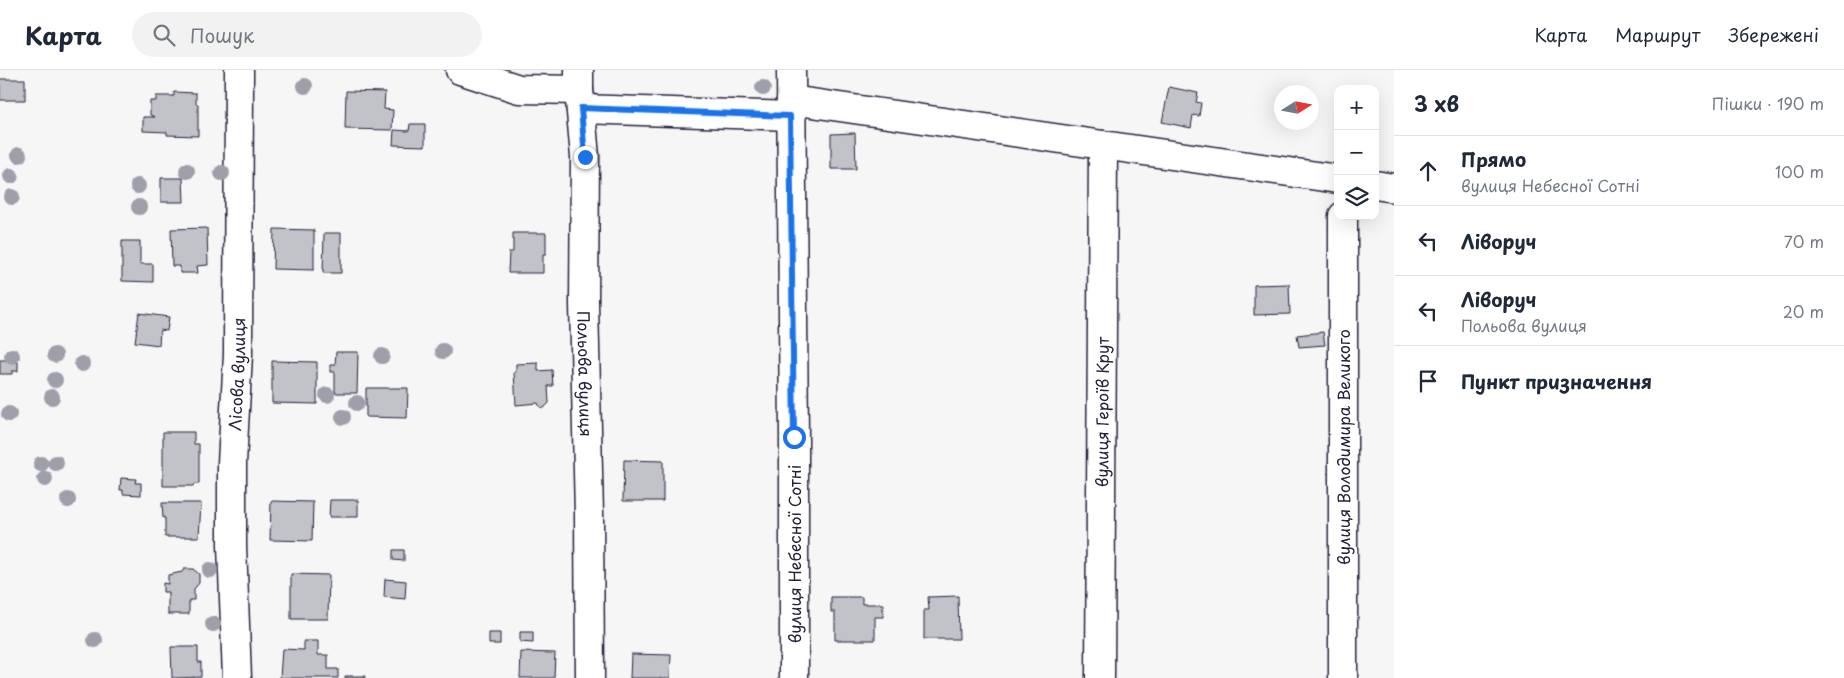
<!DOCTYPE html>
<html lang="uk">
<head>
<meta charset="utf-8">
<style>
  :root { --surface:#fff; --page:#f2f2f3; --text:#1f2937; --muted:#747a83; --line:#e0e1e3 }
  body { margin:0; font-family:"Playpen Sans",sans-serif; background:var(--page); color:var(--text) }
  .controls { position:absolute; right:15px; top:15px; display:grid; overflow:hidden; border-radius:10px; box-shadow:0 5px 20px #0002 }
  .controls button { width:45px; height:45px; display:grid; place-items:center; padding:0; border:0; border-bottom:1px solid var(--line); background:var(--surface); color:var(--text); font:25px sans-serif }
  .compass { position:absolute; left:1274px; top:15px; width:45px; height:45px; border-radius:50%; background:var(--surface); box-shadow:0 5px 20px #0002; rotate:79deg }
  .stop { position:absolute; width:15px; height:15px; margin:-11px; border:4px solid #1a73e8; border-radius:50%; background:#fff }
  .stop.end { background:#1a73e8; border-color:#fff; box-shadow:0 1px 5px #0008 }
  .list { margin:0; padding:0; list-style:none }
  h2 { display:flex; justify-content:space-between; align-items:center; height:65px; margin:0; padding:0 20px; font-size:21px }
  h2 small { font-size:16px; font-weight:400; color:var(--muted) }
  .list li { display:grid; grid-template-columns:32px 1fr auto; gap:15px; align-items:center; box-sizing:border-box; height:70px; padding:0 20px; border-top:1px solid var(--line) }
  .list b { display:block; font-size:19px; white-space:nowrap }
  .list p { margin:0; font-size:16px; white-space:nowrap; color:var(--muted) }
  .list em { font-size:16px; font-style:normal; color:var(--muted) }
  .icon { flex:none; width:28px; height:28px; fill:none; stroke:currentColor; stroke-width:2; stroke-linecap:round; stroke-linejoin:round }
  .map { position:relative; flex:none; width:1394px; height:608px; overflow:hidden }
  header { display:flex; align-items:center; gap:30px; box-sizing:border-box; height:70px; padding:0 25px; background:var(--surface); border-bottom:1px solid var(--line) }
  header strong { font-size:24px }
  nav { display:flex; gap:28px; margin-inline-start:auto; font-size:18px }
  .search { width:350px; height:45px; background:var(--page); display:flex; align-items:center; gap:12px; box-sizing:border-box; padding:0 18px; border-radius:28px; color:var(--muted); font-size:19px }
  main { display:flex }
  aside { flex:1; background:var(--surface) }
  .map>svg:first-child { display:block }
</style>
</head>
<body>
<header>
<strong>Карта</strong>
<div class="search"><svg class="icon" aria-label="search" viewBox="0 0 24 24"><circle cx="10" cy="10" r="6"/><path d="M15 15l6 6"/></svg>Пошук</div>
<nav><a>Карта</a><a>Маршрут</a><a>Збережені</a></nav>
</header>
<main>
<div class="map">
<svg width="1394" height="608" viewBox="0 0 1394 608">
  <rect width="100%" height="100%" fill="#f6f6f7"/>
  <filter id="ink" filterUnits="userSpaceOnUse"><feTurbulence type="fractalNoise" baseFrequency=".02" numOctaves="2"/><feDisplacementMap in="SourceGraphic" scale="10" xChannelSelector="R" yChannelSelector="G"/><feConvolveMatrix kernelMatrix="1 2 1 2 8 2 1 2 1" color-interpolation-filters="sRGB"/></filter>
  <g filter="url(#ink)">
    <!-- building -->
    <path fill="#c2c2c9" stroke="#22223b" d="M0 9H25V30H0Z
      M1169 17 1198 23 1196 32 1201 33 1199 46 1193 45 1191 58 1162 52Z
      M346 21 385 22 384 39 393 40 392 60 345 59Z
      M174 22 196 23V34H198V66L167 65V62L143 61V47H155L150 45V31H156V26H174Z
      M410 54H425V76L393 75 394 60 409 61Z
      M855 63 856 99H831V64Z
      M161 108H183L184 132H161Z
      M207 158 208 195 197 196 198 203H180V196H172L171 159Z
      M274 159 314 160V200L273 199Z
      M324 163H341V203H323Z
      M513 163H546V184H543V203H508L509 182H513Z
      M122 171H140V194H153V212L122 211Z
      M1289 214 1290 244 1254 245V215Z
      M139 243 169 247 167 261 160 260 159 275 135 272Z
      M1323 262 1325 275 1299 277 1297 265Z
      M336 282H358L357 323H335V302H330V295H335Z
      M0 290H12V292H18V301H12V304H0Z
      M272 291 317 292V334L272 333Z
      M538 293V301L552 300 553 316H548L549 333 544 338 540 337 538 333 516 335 514 302H516V294Z
      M366 318H408L407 348 366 347Z
      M163 362H194V374H199V414H194L193 416H163Z
      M624 390 663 391V431H623Z
      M121 408 136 409 135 413H141V425L123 424V420H120Z
      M330 430H358V447H329Z
      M271 431 313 432 312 471 270 470Z
      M162 433H201L199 467H165V448H163Z
      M393 480H404V491L393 490Z
      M184 499H193L199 504V513L194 519V530H189V544H168V522H163V513L168 514V505L182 502Z
      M291 504 329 505 328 549H291Z
      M385 509 406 511 405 529 384 527Z
      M958 526 959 569H924V540H929L928 527Z
      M831 527H862V534H883V547H875V570H835V542H831Z
      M520 562H533V573L520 572Z
      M489 563H500V574H489Z
      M304 571H318V585H328V599H338V608H280L282 579 304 580Z
      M171 577H198V592H201V607L172 608Z
      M521 582 555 583 554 608H520Z
      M631 584 671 585 670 608H630Z
      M345 606H365V608H345Z"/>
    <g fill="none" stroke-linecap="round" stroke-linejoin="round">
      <defs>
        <g id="minor">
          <path d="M460 0 519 19 579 20"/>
          <path id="s1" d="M579 0V20L585 87 584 234 589 444 590 608"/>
          <path d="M791 0 794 367V608"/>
          <path d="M791 30 1338 109"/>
          <path d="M581 39 791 46"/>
          <path d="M1375 115 1394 118"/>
          <path id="s2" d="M237 608 232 475V393L238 285 239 0"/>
          <path id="s3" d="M1100 608 1103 75"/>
          <path d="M1343 608V146"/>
        </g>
      </defs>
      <!-- minor casing -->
      <use href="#minor" stroke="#22223b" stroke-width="31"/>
      <!-- minor -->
      <use href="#minor" stroke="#fff" stroke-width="28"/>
    </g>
    <!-- trees -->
    <g fill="#9f9faa">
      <circle cx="305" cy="16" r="8"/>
      <circle cx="763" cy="18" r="8"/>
      <circle cx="19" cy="85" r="8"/>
      <circle cx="187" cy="101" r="8"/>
      <circle cx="222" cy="103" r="8"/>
      <circle cx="11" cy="106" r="8"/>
      <circle cx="138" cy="116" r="8"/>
      <circle cx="12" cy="127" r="8"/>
      <circle cx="139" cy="137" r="8"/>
      <circle cx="443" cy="281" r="8"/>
      <circle cx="55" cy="285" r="8"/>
      <circle cx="12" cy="286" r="8"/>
      <circle cx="382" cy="286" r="8"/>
      <circle cx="82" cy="294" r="8"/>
      <circle cx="55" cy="310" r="8"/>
      <circle cx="327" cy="325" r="8"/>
      <circle cx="52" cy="327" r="8"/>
      <circle cx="357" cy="333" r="8"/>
      <circle cx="9" cy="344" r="8"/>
      <circle cx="343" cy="347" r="8"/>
      <circle cx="56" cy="393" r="8"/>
      <circle cx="41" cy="394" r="8"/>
      <circle cx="45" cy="409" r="8"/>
      <circle cx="68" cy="430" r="8"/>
      <circle cx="210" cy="500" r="8"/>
      <circle cx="213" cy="554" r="8"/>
      <circle cx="95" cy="570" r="8"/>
    </g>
  </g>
  <g fill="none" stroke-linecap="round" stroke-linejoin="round" filter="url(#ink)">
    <!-- route -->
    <path stroke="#1a73e8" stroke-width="6" d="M585 87 581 38 790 46 794 367"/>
  </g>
  <g text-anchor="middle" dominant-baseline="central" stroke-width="5" stroke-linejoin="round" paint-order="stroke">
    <!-- street labels -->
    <g font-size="16" fill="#22223b" stroke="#fff">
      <text stroke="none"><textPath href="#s2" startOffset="304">Лісова вулиця</textPath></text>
      <text stroke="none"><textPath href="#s1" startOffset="304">Польова вулиця</textPath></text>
      <text stroke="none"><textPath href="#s3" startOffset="266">вулиця Героїв Крут</textPath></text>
      <text transform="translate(1343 377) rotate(-90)">вулиця Володимира Великого</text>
      <text transform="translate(794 484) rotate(-90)">вулиця Небесної Сотні</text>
    </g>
  </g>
</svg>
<div class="controls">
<button>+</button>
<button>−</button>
<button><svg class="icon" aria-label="layers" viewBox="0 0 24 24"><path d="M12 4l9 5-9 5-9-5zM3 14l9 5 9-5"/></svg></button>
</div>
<svg class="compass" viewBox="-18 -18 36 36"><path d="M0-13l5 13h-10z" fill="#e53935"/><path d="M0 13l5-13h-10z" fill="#747a83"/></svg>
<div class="stop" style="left:794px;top:367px"></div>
<div class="stop end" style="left:585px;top:87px"></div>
</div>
<aside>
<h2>3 хв<small>Пішки · 190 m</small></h2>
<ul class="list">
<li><svg class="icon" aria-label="ahead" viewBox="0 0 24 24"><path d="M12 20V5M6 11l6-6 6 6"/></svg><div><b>Прямо</b><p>вулиця Небесної Сотні</p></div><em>100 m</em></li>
<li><svg class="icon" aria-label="left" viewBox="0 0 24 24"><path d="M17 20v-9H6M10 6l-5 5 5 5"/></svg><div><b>Ліворуч</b></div><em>70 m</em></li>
<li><svg class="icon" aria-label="left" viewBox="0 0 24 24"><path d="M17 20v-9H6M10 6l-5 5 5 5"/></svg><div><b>Ліворуч</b><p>Польова вулиця</p></div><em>20 m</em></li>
<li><svg class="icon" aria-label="arrive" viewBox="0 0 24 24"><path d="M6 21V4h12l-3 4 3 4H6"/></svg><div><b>Пункт призначення</b></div></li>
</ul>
</aside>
</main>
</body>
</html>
